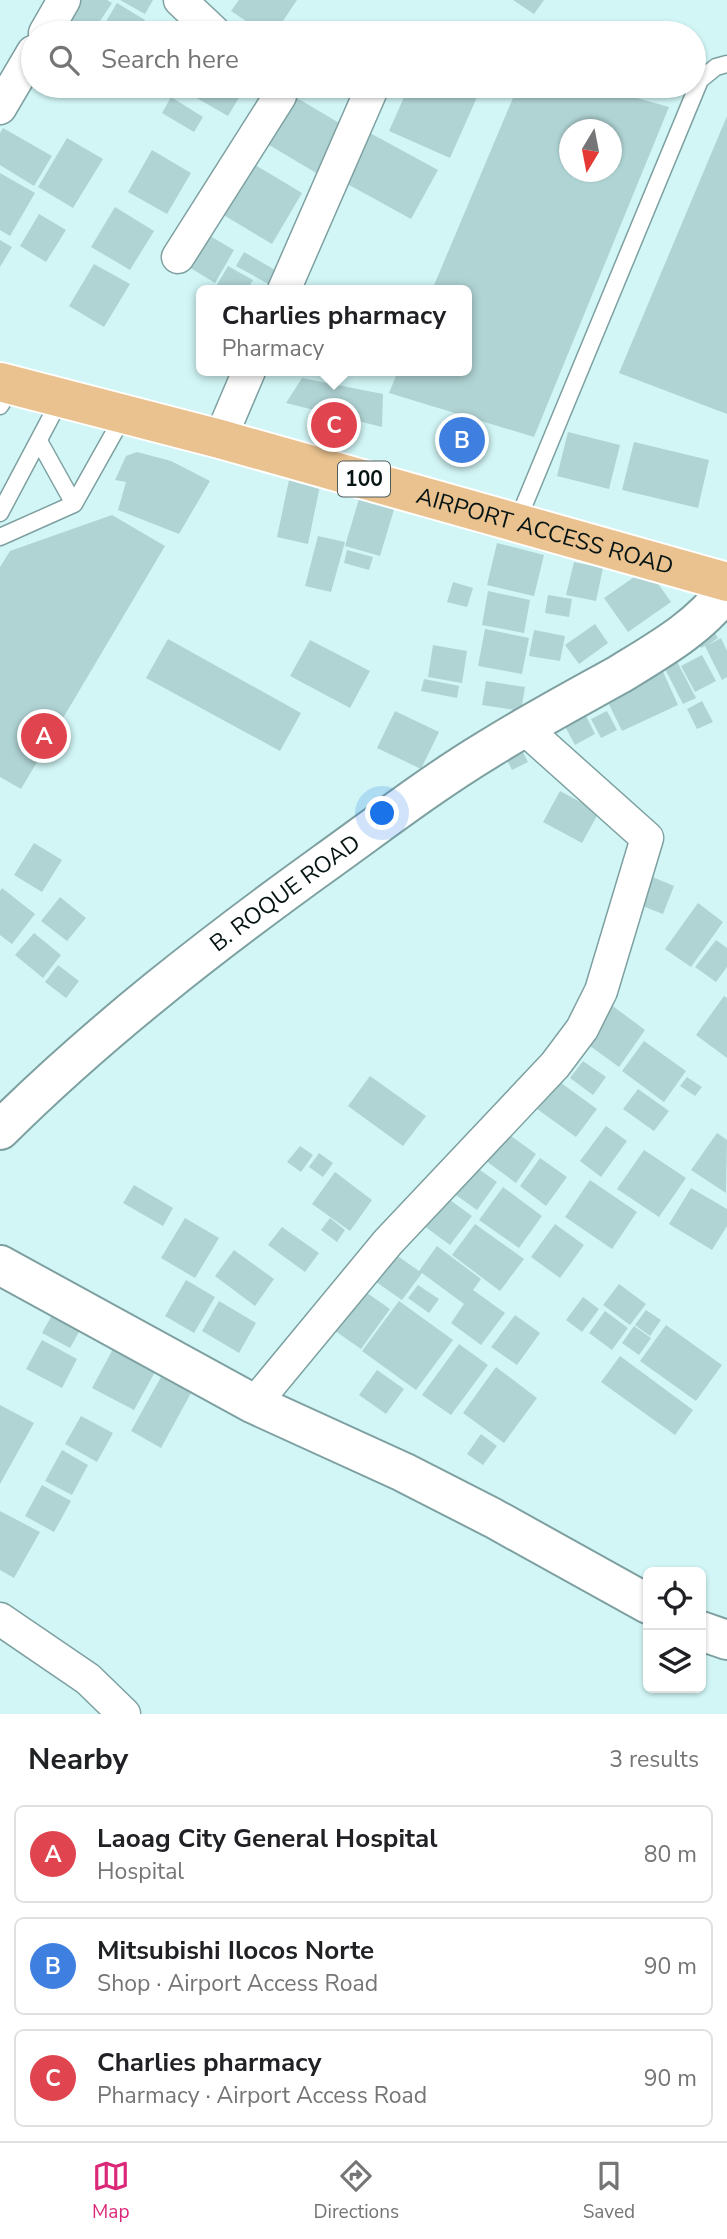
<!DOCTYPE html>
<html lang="en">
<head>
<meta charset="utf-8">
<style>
  :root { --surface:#fff; --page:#f6f6f6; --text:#202124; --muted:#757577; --line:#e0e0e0; --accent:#db2777 }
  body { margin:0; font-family:"Nunito Sans",sans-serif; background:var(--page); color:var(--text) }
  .controls { position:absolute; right:21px; bottom:21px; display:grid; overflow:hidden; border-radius:10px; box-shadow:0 2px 5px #0004 }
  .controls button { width:63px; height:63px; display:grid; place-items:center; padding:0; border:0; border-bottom:2px solid var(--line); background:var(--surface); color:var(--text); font:35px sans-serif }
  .compass { position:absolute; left:559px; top:119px; width:63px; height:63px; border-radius:50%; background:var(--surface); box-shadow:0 2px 5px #0004; rotate:190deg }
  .you { position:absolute; left:383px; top:814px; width:24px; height:24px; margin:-18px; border:5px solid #fff; border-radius:50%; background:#1a73e8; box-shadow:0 0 0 10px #1a73e833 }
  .badge { display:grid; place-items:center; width:46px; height:46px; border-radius:50%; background:var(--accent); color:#fff; font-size:23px; font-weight:700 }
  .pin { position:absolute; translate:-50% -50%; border:4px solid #fff; box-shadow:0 2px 7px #0006 }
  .popup { position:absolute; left:196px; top:285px; width:276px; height:91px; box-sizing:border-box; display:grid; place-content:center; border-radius:10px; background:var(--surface); filter:drop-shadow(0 2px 5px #0005); font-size:23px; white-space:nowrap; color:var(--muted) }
  .popup b { font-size:26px; color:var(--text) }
  .popup::after { content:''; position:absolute; left:50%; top:100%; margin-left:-14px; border:14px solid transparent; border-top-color:var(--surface) }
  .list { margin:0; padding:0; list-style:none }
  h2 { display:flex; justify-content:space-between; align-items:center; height:91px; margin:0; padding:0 28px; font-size:30px }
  h2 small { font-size:23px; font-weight:400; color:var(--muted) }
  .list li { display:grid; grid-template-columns:46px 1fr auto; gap:21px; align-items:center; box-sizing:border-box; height:98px; margin:0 14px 14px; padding:0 14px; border:2px solid var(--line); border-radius:10px }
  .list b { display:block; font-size:26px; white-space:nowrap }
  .list p { margin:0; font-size:23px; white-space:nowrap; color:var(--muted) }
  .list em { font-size:23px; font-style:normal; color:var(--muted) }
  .icon { flex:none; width:38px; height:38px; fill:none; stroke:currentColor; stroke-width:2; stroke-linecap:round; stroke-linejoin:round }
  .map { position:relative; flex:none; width:727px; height:1714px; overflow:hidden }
  .search { position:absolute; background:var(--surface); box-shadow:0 2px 5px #0004; left:21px; right:21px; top:21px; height:77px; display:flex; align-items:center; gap:18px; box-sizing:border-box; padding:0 24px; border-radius:38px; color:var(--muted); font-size:26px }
  .sheet { height:427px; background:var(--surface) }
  nav { display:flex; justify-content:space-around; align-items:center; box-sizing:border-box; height:98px; border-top:2px solid var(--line); background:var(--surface); font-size:19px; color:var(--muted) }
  nav a { display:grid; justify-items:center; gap:4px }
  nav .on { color:var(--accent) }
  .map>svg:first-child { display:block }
</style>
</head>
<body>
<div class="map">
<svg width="727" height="1714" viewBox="0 0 727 1714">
  <rect width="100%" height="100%" fill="#d2f6f6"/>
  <!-- building -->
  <path fill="#b0d4d4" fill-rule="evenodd" d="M68 0H107L112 3 92 33 60 14Z
    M120 0H153L145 14Z
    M239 0H297L275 33H264L231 11Z
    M513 0H544L534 14Z
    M117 3 145 20 137 33H99Z
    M181 86H246L228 116 179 88Z
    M409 86H482L450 158 389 131Z
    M518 86H594L669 107 534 437 389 393 398 371H467V290H432ZM570 130H612V172H570Z
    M292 95 351 130 323 177 264 142Z
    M171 97 203 117 194 132 162 113Z
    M727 116V414L619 373Z
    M3 128 52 156 34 186 0 165V133Z
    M370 133 438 170 411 219 342 181Z
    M67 138 103 159 73 208 38 187Z
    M152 150 191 173 167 214 128 192Z
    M252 163 302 193 272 244 222 214Z
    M0 173 35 193 10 236 0 230Z
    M115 207 154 231 130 270 91 247Z
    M39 214 66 230 46 262 20 246Z
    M198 229 234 250 215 283 179 261Z
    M0 240 12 247 0 267Z
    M244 252 280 273 272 286 236 266Z
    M94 264 130 284 104 327 69 306Z
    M228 266 253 280 247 290H214Z
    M302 378 383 394 382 427 286 403Z
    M568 432 620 445 609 489 557 476Z
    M634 442 709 460 698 508 622 490Z
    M137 452 171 461 210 481 179 534 118 510 126 482 115 480 126 456Z
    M289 480 320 486 308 544 277 537Z
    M361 492 396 503 380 556 345 546Z
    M112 515 165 546 21 789 0 777V567L10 551Z
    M318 536 345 542 331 592 305 586Z
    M497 543 544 555 534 596 487 585Z
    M347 550 373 557 369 570 344 563Z
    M574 562 603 568 596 601 566 595Z
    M647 568 671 602 628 632 604 598Z
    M453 582 473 588 467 607 447 602Z
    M488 591 530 600 524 633 482 625Z
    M548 595 572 599 569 617 545 613Z
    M595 624 608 643 579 664 565 645Z
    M710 625 718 638 708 645 721 638 727 651V677L722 680 705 646 701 648 693 635Z
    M485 629 529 638 522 674 478 666Z
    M534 630 565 636 560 661 529 656Z
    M168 639 301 713 280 751 146 678Z
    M310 640 370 671 350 708 290 676Z
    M433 645 467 651 462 683 428 677Z
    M673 654 696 698 683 704 661 661Z
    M702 655 716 681 695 692 681 666Z
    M660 665 678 705 622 731 603 692Z
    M424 679 459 686 457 698 421 691Z
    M486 681 525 687 521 711 482 705Z
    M702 701 713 722 697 729 687 709Z
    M582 708 595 734 575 745 561 719Z
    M395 711 439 732 421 769 377 748Z
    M607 711 617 730 601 738 591 719Z
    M517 741 528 762 512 770 501 749Z
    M560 791 599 812 582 843 543 822Z
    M34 843 62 860 42 892 14 875Z
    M648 875 674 886 663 914 637 904Z
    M2 888 35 914 12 944 0 935V891Z
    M60 897 86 918 67 941 41 921Z
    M698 903 723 922 691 967 665 949Z
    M34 933 61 955 43 978 15 955Z
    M716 940 727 948V967L716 982 695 967Z
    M58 965 79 981 66 998 45 982Z
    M724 996 727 998V1058L696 1035Z
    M610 1004 645 1030 619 1067 583 1041Z
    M644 1041 686 1071 664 1102 622 1071Z
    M583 1061 606 1077 593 1095 570 1078Z
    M370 1076 426 1116 403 1146 348 1106Z
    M687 1077 702 1087 695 1096 680 1086Z
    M557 1080 597 1109 576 1137 537 1109Z
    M638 1089 669 1111 654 1131 623 1109Z
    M606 1126 627 1141 601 1177 580 1161Z
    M507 1133 536 1154 516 1183 486 1161Z
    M717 1133 727 1140 726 1193 691 1170Z
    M300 1146 313 1155 301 1172 287 1162Z
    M644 1150 686 1178 659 1217 617 1189Z
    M319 1153 333 1163 323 1177 309 1167Z
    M540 1158 567 1177 546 1206 520 1186Z
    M473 1165 497 1182 477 1210 453 1193Z
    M335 1172 372 1200 350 1231 312 1204Z
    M590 1180 637 1212 612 1249 565 1217Z
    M134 1185 173 1208 163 1226 123 1203Z
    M503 1187 542 1216 519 1248 479 1220Z
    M691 1188 727 1209V1226L712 1250 669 1224Z
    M442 1194 472 1216 450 1245 420 1223Z
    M185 1218 219 1238 195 1278 161 1258Z
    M330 1218 345 1230 337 1242 321 1230Z
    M475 1224 524 1259 500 1291 452 1255Z
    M555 1224 584 1245 560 1278 531 1257Z
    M282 1227 319 1253 305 1272 268 1245Z
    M437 1246 481 1279 473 1290 505 1313 481 1345 451 1323 464 1304 422 1273 402 1300 369 1277 389 1250 419 1271Z
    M234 1250 274 1279 255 1306 215 1276Z
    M186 1280 215 1297 194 1333 165 1316Z
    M619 1284 646 1304 630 1325 603 1305Z
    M418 1285 439 1299 429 1313 408 1298Z
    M360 1288 390 1309 361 1349 331 1328Z
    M583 1297 599 1309 582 1332 566 1320Z
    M219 1301 256 1323 239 1353 202 1331Z
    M399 1301 453 1340 416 1390 362 1351Z
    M56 1308 84 1323 70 1348 42 1333Z
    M646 1310 661 1320 650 1336 635 1325Z
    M605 1311 628 1328 612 1350 589 1333Z
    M515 1315 540 1333 517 1365 491 1347Z
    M666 1325 722 1365 696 1401 640 1361Z
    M634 1326 651 1338 639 1355 622 1343Z
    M42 1340 77 1359 62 1388 26 1369Z
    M459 1344 488 1365 451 1415 422 1395Z
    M113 1349 155 1372 134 1410 92 1388Z
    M620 1356 693 1410 675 1435 601 1382Z
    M496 1367 537 1398 504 1443 463 1413Z
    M377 1370 404 1389 386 1414 359 1395Z
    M161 1377 191 1393 161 1448 131 1431Z
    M0 1405 34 1423 0 1484Z
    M81 1416 113 1433 97 1462 65 1444Z
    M481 1434 497 1446 483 1465 467 1454Z
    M62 1450 88 1465 72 1495 45 1481Z
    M42 1485 71 1501 54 1532 25 1516Z
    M0 1511 40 1532 14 1578 0 1570Z"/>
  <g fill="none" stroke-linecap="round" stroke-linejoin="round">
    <defs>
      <path id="service" d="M0 406 13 385
        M39 441 74 504
        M0 513 61 398
        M517 522 700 80 716 67 727 64
        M0 537 74 504 124 415"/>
      <path id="minor" d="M180 0 215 33
        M45 33 64 0
        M0 108 33 52
        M178 257 280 96 270 86
        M284 290 373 86
        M220 439 249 371
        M254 1404 388 1242 555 1065 582 1029 601 991 647 838 524 728
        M0 1619 88 1679 124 1714"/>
      <g id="tertiary">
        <path id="s1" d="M0 1130C100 1031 212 944 326 862 379 824 431 784 487 750 530 723 575 699 620 674 659 650 699 628 727 590"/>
        <path d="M0 1265 254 1404 403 1472 493 1518 648 1604"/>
        <path d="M701 1631 727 1640"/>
      </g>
      <g id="primary">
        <path id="s2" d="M0 382 220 439 727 582"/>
      </g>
    </defs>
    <!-- service casing -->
    <use href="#service" stroke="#7ea0a0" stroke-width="19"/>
    <!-- minor casing -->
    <use href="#minor" stroke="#7ea0a0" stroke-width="35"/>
    <!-- tertiary casing -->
    <use href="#tertiary" stroke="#7ea0a0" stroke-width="42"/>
    <!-- primary casing -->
    <use href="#primary" stroke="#fff" stroke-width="42"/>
    <!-- service -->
    <use href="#service" stroke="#fff" stroke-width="16"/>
    <!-- minor -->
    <use href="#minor" stroke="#fff" stroke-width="32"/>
    <!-- tertiary -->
    <use href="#tertiary" stroke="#fff" stroke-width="38"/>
    <!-- primary -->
    <use href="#primary" stroke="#e9c28f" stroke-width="38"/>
  </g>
  <g text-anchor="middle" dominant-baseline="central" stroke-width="6" stroke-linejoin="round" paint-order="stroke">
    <!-- shield labels -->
    <rect fill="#fff" stroke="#515a5a" stroke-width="2" x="338" y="461.5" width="52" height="35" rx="5"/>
    <g font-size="21" font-weight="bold" fill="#061313">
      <text x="364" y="479">100</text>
    </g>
    <!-- street labels -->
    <g font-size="23" fill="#061313" stroke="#fff">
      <text stroke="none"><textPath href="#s2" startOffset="565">AIRPORT ACCESS ROAD</textPath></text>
      <text stroke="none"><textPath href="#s1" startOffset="371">B. ROQUE ROAD</textPath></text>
    </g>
  </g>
</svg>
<div class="controls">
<button><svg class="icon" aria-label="locate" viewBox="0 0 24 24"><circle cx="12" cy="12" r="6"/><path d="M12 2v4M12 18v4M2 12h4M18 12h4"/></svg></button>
<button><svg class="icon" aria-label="layers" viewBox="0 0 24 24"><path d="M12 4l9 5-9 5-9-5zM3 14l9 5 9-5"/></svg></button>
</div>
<svg class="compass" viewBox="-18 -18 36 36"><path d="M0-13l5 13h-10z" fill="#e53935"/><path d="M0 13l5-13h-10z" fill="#757577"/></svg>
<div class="you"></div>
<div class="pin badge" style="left:44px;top:736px;background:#e0444e">A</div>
<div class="pin badge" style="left:462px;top:440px;background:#3f7fe0">B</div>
<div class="pin badge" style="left:334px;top:425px;background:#e0444e">C</div>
<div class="popup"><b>Charlies pharmacy</b>Pharmacy</div>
<div class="search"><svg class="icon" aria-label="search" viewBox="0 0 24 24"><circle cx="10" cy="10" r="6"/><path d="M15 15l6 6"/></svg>Search here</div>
</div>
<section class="sheet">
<h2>Nearby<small>3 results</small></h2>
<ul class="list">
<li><span class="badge" style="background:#e0444e">A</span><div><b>Laoag City General Hospital</b><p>Hospital</p></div><em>80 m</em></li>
<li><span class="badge" style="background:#3f7fe0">B</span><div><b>Mitsubishi Ilocos Norte</b><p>Shop · Airport Access Road</p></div><em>90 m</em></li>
<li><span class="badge" style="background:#e0444e">C</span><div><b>Charlies pharmacy</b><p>Pharmacy · Airport Access Road</p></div><em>90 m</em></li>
</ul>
</section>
<nav>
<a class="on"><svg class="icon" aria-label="map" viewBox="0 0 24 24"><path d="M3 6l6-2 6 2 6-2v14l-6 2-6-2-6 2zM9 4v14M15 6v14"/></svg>Map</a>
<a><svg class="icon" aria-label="directions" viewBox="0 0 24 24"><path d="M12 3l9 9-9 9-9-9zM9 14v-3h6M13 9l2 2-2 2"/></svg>Directions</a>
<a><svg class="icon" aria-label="saved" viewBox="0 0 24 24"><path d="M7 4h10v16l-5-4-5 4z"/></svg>Saved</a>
</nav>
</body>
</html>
